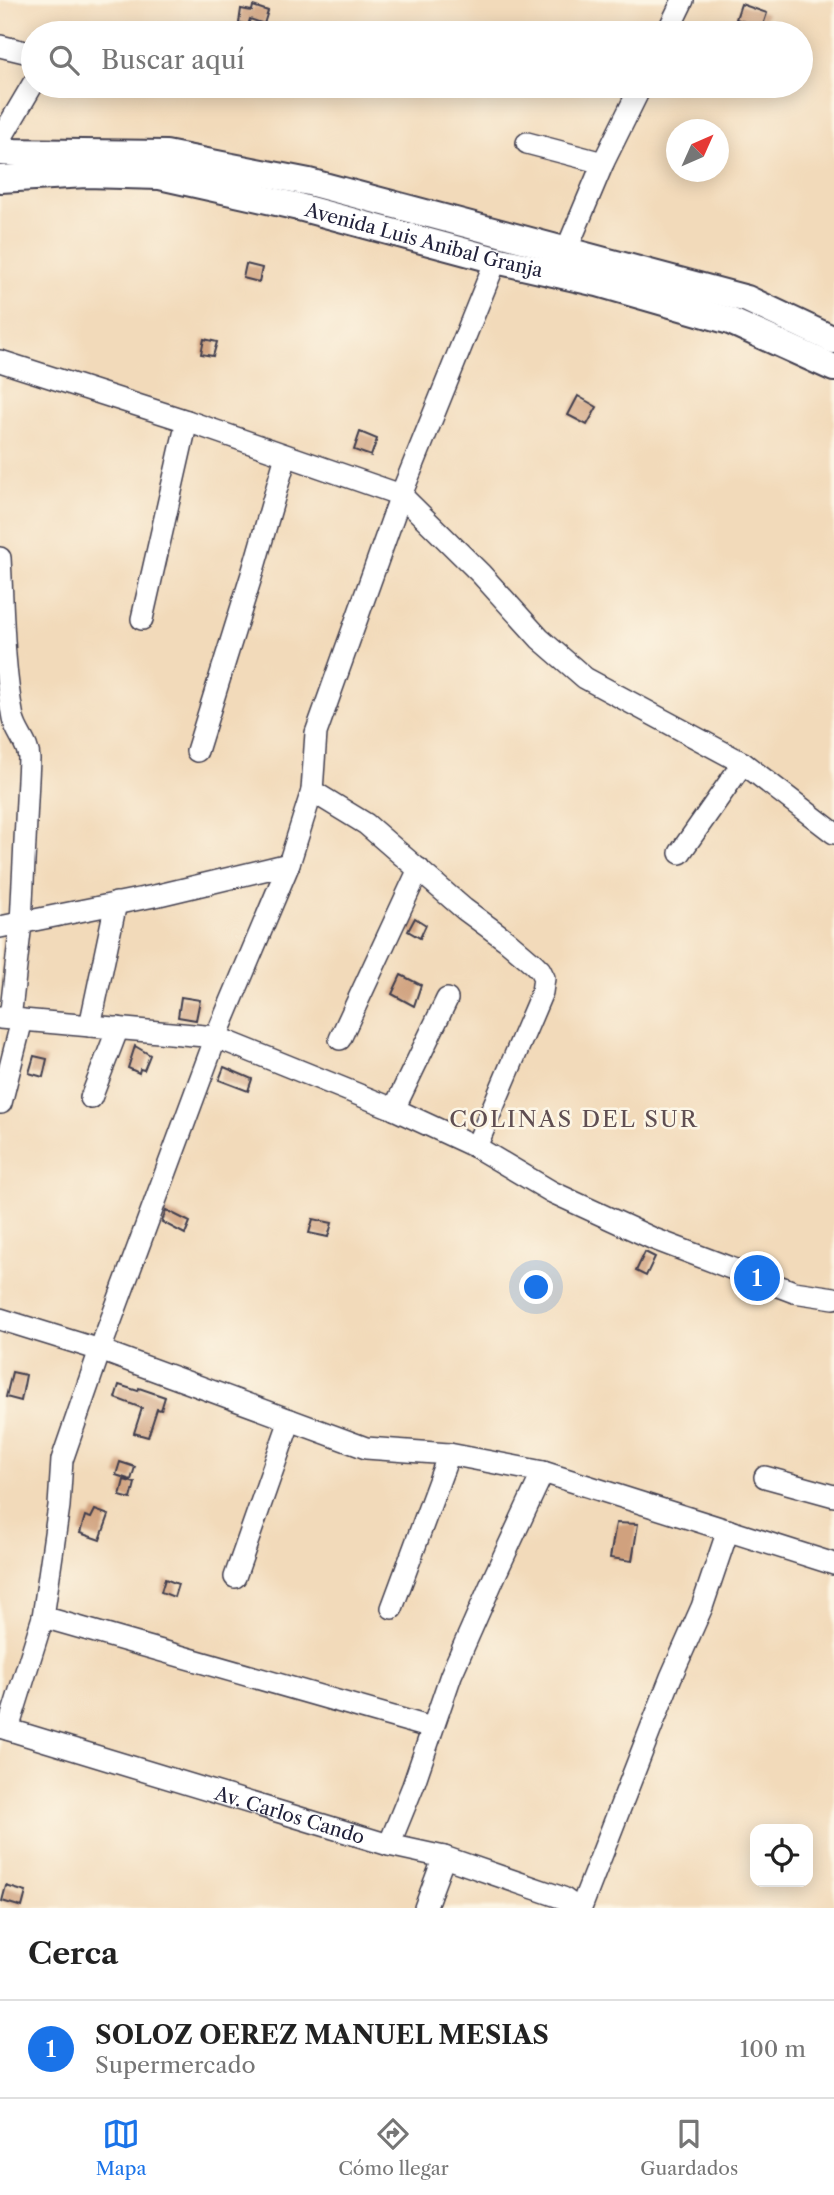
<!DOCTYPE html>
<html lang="es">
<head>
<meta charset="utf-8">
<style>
  :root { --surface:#fff; --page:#f6f6f6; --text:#222; --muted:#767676; --line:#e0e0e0; --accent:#1a73e8 }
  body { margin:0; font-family:"Libre Caslon Text",serif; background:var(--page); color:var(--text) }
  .controls { position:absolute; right:21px; bottom:21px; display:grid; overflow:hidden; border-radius:14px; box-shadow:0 4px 18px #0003 }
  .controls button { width:63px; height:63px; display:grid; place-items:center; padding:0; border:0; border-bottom:2px solid var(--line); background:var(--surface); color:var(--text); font:35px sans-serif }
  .compass { position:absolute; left:666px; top:119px; width:63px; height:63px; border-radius:50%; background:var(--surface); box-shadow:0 4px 18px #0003; rotate:45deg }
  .you { position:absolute; left:537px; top:1288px; width:24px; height:24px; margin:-18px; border:5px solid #fff; border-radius:50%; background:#1a73e8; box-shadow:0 0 0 10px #1a73e833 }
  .badge { display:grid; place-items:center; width:46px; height:46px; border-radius:50%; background:var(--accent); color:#fff; font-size:23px; font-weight:700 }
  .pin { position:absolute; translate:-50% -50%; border:4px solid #fff; box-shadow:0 2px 7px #0006 }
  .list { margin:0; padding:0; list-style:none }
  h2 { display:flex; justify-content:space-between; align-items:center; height:91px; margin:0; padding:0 28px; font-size:30px }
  h2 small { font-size:23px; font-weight:400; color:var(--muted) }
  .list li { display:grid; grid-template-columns:46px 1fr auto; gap:21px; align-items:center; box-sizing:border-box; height:98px; padding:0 28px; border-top:2px solid var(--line) }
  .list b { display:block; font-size:26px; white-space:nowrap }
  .list p { margin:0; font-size:23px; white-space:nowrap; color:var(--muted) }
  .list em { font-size:23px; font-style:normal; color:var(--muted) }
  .icon { flex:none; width:38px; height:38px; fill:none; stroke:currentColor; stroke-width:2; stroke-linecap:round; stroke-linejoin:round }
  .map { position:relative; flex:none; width:834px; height:1908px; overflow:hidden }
  .search { position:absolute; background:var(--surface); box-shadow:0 4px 18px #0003; left:21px; right:21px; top:21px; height:77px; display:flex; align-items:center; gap:18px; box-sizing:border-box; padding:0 24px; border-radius:38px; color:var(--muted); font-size:26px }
  .sheet { height:189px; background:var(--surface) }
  nav { display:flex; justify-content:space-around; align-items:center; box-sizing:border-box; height:98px; border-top:2px solid var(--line); background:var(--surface); font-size:19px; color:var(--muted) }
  nav a { display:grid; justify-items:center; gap:4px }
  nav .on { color:var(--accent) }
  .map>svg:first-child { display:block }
</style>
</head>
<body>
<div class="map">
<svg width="834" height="1908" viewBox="0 0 834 1908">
  <rect width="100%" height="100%" fill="#fcf5e5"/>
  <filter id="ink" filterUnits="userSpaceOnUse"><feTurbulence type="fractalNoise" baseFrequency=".0143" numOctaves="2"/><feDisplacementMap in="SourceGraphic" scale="14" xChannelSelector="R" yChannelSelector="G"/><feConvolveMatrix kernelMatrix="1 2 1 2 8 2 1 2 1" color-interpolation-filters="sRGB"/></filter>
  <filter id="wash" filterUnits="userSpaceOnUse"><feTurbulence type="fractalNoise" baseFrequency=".00686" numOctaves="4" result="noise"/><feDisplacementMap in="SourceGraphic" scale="28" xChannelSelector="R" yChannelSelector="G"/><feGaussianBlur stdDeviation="1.57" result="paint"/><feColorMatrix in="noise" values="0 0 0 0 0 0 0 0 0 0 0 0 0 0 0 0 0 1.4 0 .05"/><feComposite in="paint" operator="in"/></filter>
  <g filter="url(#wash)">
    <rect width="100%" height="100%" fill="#f2daba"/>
    <g id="blocks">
      <!-- building -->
      <path fill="#d0a17e" d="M741 4 767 13 762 28 736 19Z
        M253 6 268 11 264 24 250 19 248 25 239 23 241 9 252 11Z
        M246 264 262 268 259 282 243 278Z
        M204 339 217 342 213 356 201 354Z
        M578 396 597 407 587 425 568 415Z
        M360 432 377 439 371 456 354 450Z
        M415 918 426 925 420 938 408 931Z
        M401 975 421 985 414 1006 392 994Z
        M181 997 200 1000 196 1020 178 1017Z
        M135 1046 150 1055 144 1070 140 1069 139 1073 128 1068Z
        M34 1056 47 1059 43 1077 29 1073Z
        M224 1067 252 1079 248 1091 219 1080Z
        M166 1210 190 1222 185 1234 162 1222Z
        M313 1219 332 1223 328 1237 309 1233Z
        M645 1252 655 1257 646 1276 636 1271Z
        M12 1372 26 1375 21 1401 6 1397Z
        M119 1385 138 1391 139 1388 165 1397 161 1410 157 1409 148 1437 134 1433 142 1408 115 1398Z
        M120 1462 135 1467 131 1480 116 1475Z
        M124 1480 135 1483 131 1499 120 1496Z
        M95 1510 109 1515 100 1540 80 1533 85 1516 91 1518Z
        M616 1523 638 1524 632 1561 610 1558Z
        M165 1579 178 1584 174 1597 161 1592Z
        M6 1886 26 1892 22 1907 2 1901Z"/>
    </g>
  </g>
  <g filter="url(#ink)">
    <use href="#blocks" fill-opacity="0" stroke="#413e4e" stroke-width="2"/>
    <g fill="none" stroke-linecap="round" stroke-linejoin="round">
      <defs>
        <g id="minor">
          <path d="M667 33 683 0"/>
          <path d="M0 46 33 54"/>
          <path d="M0 140 33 84"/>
          <path d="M527 143 603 163"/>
          <path d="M566 251 603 163 641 86"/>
          <path d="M0 361 187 421 401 495 481 574 540 639 585 678 743 763 834 833"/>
          <path d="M0 558C3 611 3 666 13 718 16 733 29 744 29 759L21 923 10 1019"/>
          <path d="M142 619 187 421"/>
          <path d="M197 751 252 574 286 456"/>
          <path d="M312 791 366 824 464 909 506 940 534 964 540 970 544 978 542 992 476 1147"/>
          <path d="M680 853 743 763"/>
          <path d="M0 927 159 895 289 864"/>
          <path d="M0 1018 216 1037 394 1109 476 1147 552 1192 654 1239 794 1292 834 1298"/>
          <path d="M90 1026 116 903"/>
          <path d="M340 1039 419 869"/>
          <path d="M91 1098 118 1028"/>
          <path d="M1 1103 22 1020"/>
          <path d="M394 1109 447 999"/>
          <path d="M0 1319 100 1350 366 1448 449 1454 543 1472 834 1564"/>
          <path d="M765 1477 834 1496"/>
          <path d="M235 1577 290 1420"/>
          <path d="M392 1608 449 1454"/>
          <path d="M43 1617 432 1728"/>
          <path id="s1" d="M0 1727 389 1845 444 1857 563 1898 577 1908"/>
          <path d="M8 1729 43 1617 59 1506 62 1460 100 1350 216 1037 289 864 312 791 316 733 401 495 496 260"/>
          <path d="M389 1845 413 1786 451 1675 496 1573 543 1472"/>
          <path d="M425 1908 444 1857"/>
          <path d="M581 1908 671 1677 702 1607 728 1530"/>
        </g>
        <g id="major">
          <path d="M0 152 166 154 309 182 747 299 834 340"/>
          <path id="s2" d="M0 179 86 174 160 176 299 207 496 260 598 283 730 321 834 368"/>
        </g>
      </defs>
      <!-- minor casing -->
      <use href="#minor" stroke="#413e4e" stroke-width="24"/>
      <!-- major casing -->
      <use href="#major" stroke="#413e4e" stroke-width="30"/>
      <!-- minor -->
      <use href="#minor" stroke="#fff" stroke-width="21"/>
      <!-- major -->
      <use href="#major" stroke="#fff" stroke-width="26"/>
    </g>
  </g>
  <g text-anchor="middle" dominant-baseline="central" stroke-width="5" stroke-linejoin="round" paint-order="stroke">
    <!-- street labels -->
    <g font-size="19" fill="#22223b" stroke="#fcf5e5">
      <text stroke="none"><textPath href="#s2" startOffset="432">Avenida Luis Anibal Granja</textPath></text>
      <text stroke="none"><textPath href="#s1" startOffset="303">Av. Carlos Cando</textPath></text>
    </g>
    <!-- quarter labels -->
    <g font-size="23" letter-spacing="2" fill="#5f4e52" stroke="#fcf5e5">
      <text x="574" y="1119">COLINAS DEL SUR</text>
    </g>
  </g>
</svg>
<div class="controls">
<button><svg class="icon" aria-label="locate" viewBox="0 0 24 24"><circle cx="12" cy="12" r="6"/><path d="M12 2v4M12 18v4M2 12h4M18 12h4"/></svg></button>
</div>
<svg class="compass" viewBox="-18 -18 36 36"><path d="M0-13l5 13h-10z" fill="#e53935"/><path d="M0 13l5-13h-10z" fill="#767676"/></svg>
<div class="you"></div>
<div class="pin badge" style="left:757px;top:1278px">1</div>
<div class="search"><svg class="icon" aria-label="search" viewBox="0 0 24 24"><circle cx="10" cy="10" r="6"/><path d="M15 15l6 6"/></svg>Buscar aquí</div>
</div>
<section class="sheet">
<h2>Cerca<small></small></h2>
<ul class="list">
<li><span class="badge">1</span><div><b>SOLOZ OEREZ MANUEL MESIAS</b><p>Supermercado</p></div><em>100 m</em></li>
</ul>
</section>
<nav>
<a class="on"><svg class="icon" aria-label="map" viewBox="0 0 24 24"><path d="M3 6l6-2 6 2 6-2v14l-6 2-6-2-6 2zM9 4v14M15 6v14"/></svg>Mapa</a>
<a><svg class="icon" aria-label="directions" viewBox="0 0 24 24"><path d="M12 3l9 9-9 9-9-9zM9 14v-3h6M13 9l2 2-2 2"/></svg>Cómo llegar</a>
<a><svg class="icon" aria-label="saved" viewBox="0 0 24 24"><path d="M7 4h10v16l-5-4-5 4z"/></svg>Guardados</a>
</nav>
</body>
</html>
